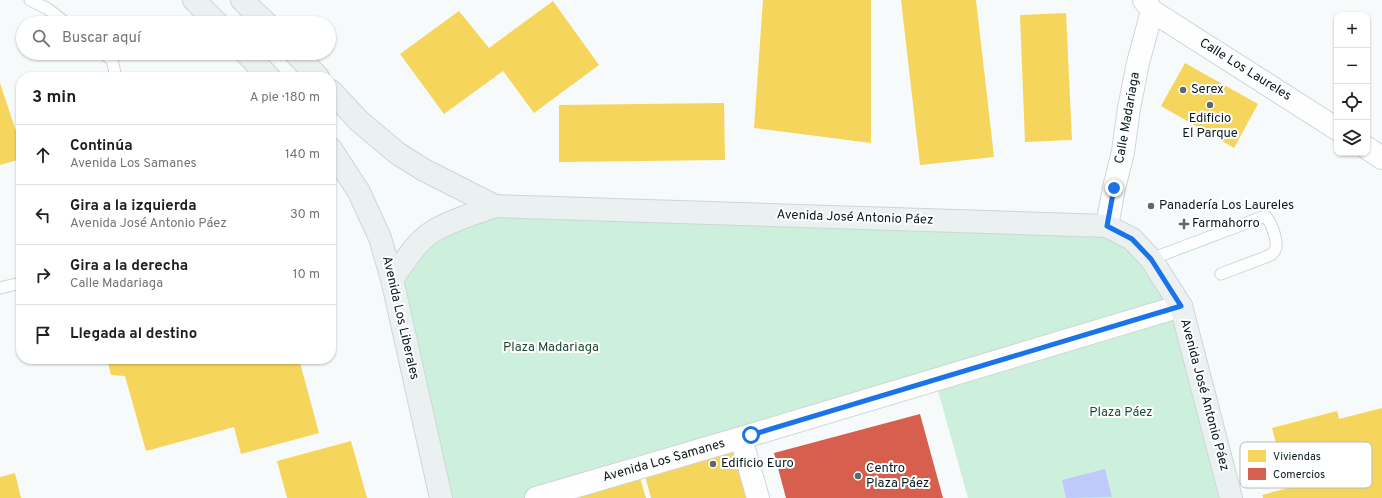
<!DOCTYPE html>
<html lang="es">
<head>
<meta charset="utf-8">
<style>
  :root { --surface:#fff; --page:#f2f2f2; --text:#202124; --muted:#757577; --line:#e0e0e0 }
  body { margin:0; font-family:Overpass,sans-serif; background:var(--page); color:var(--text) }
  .controls { position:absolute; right:12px; top:12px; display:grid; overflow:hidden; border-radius:8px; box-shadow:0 1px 3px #0004 }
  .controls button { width:36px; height:36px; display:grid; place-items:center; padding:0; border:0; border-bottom:1px solid var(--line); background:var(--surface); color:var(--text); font:20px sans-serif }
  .stop { position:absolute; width:12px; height:12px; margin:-9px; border:3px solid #1a73e8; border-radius:50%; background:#fff }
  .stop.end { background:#1a73e8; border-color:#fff; box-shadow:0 1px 4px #0008 }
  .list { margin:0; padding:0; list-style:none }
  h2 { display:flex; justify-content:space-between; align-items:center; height:52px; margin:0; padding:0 16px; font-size:17px }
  h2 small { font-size:13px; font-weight:400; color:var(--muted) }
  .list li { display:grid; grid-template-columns:26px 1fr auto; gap:12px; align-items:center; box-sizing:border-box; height:60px; padding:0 16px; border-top:1px solid var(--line) }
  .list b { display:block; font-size:15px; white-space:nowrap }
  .list p { margin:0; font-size:13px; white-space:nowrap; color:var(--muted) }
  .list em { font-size:13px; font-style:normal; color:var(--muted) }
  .icon { flex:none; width:22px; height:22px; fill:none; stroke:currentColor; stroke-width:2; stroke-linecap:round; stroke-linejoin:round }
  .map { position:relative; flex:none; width:1382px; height:498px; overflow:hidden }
  .search { position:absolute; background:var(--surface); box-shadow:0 1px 3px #0004; left:16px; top:16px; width:320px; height:44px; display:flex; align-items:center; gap:10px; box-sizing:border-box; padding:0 14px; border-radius:22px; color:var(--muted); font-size:15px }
  .panel { position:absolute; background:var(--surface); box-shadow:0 1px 3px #0004; left:16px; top:72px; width:320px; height:292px; border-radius:16px }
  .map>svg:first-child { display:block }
</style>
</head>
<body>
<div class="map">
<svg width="1382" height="498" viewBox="0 0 1382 498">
  <rect width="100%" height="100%" fill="#f6fafb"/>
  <!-- green -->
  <path fill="#cdf0dd" d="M495 206 1107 226 1181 306 1231 498H968L935 380 535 498H442L392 279 431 233Z"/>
  <!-- water -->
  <path fill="#bfcafb" d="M1105 469 1112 497 1066 498 1062 480Z"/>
  <!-- homes -->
  <path fill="#f6d55c" d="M763 0H871V143L754 128Z
    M901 0H976L994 157 920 165Z
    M553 1 599 65 534 113 503 71 444 114 400 54 459 11 489 48Z
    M1066 13 1072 140 1025 142 1020 15Z
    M1185 63 1258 104 1234 148 1161 106Z
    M0 83 21 146V159L0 165Z
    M724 103 725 160 559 162V105Z
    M107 359H299L319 433 241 454 234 427 146 451 125 376 111 375Z
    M1382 408V498H1263L1262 495 1288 488 1272 428 1337 411 1339 419Z
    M351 441 367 498H287L277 461Z
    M734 452 747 498H651L645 476Z
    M15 473 21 498H0V477Z
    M640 478 646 498H571Z"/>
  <!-- shops -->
  <path fill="#d6604d" d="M920 414 943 498H786L774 453Z"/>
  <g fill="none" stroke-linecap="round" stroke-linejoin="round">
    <defs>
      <path id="lane" d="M30 0 48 9 66 23
        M103 53 112 60 116 77
        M1151 259 1265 216C1271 221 1279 242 1275 250 1274 252 1272 253 1271 255L1221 274
        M0 288 21 283"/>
      <path id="street" d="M1144 0 1152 11 1337 129
        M1367 148 1382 158
        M1107 226 1114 188 1123 152 1129 108 1138 63 1152 11
        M741 438 758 498
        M536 498 751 435 1181 306"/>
      <path id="secondary" d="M194 0 217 23
        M242 0 266 23
        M246 53 269 77
        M295 53 318 77
        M331 91 359 121 397 153 424 170 495 206 1107 226 1132 239 1151 259 1181 306 1231 498
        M331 149 359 192 380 238 392 279 441 498
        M392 279C404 263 415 243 432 232 451 220 474 214 495 206"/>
    </defs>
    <!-- lane casing -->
    <use href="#lane" stroke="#cdd6d8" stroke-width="13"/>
    <!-- street casing -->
    <use href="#street" stroke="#cdd6d8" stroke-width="24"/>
    <!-- secondary casing -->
    <use href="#secondary" stroke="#cdd6d8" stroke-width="24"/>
    <!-- lane -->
    <use href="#lane" stroke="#fefefe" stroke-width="11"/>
    <!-- street -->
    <use href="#street" stroke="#fefefe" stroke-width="22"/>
    <!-- secondary -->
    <use href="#secondary" stroke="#ebf0f0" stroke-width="22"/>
  </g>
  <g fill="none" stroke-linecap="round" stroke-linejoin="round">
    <!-- route -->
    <path stroke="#1a73e8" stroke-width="5" d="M751 435 1181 306 1151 259 1132 239 1107 226 1114 188"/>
  </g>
  <!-- markers -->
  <g fill="#5d686b" stroke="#fff" stroke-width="1.5">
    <circle cx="1183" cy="90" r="4"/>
    <circle cx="1210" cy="105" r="4"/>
    <circle cx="1151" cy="206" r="4"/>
    <path d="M1182 218h4v4h4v4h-4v4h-4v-4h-4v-4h4z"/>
    <circle cx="713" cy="464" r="4"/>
    <circle cx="858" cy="476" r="4"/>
  </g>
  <g text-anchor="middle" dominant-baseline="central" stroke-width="4" stroke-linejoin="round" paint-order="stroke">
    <!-- street labels -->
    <g font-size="13" fill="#0a1a1e" stroke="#fff">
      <text transform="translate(1245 70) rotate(32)">Calle Los Laureles</text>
      <text transform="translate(1128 118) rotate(-80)">Calle Madariaga</text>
      <text transform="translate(855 218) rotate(2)">Avenida José Antonio Páez</text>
      <text transform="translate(400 318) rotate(77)">Avenida Los Liberales</text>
      <text transform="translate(1204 395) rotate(75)">Avenida José Antonio Páez</text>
      <text transform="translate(664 461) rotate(-16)">Avenida Los Samanes</text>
    </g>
    <!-- poi labels -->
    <g font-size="13" fill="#0a1a1e" stroke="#fff" text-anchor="start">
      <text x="1191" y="90">Serex</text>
      <text x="1210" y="119" text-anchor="middle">Edificio<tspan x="1210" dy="15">El Parque</tspan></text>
      <text x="1159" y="206">Panadería Los Laureles</text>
      <text x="1192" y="224">Farmahorro</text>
      <text x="721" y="464">Edificio Euro</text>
      <text x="866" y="469">Centro<tspan x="866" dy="15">Plaza Páez</tspan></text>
    </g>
    <!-- park labels -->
    <g font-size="13" fill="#1f4933" stroke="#fff">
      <text x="551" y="348">Plaza Madariaga</text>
      <text x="1121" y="413">Plaza Páez</text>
    </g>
  </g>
  <!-- legend -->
  <rect x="1240" y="442" width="132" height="46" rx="6" fill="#fff" stroke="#b6babc" stroke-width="1"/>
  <rect x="1248" y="450" width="18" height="12" fill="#f6d55c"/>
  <rect x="1248" y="468" width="18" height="12" fill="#d6604d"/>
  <g font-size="11" fill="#0a1a1e">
    <text x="1273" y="460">Viviendas</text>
    <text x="1273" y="478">Comercios</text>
  </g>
</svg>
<div class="controls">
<button>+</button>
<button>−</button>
<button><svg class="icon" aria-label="locate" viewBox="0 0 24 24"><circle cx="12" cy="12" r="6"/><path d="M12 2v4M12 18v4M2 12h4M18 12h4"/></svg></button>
<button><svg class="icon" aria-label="layers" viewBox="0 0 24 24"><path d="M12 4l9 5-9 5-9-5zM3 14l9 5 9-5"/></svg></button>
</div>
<div class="stop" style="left:751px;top:435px"></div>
<div class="stop end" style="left:1114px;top:188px"></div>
<div class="search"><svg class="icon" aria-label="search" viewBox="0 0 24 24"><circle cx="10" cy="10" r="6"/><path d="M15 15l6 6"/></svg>Buscar aquí</div>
<section class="panel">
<h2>3 min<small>A pie · 180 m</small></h2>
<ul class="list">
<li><svg class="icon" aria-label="ahead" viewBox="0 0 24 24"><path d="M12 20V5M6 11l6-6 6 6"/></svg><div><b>Continúa</b><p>Avenida Los Samanes</p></div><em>140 m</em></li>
<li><svg class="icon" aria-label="left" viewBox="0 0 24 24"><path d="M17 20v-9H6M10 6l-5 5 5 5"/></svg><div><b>Gira a la izquierda</b><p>Avenida José Antonio Páez</p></div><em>30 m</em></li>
<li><svg class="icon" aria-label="right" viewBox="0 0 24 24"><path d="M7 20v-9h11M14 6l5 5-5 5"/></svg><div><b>Gira a la derecha</b><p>Calle Madariaga</p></div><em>10 m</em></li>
<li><svg class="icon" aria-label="arrive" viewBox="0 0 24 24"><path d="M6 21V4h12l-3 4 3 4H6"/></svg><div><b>Llegada al destino</b></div></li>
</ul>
</section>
</div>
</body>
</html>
